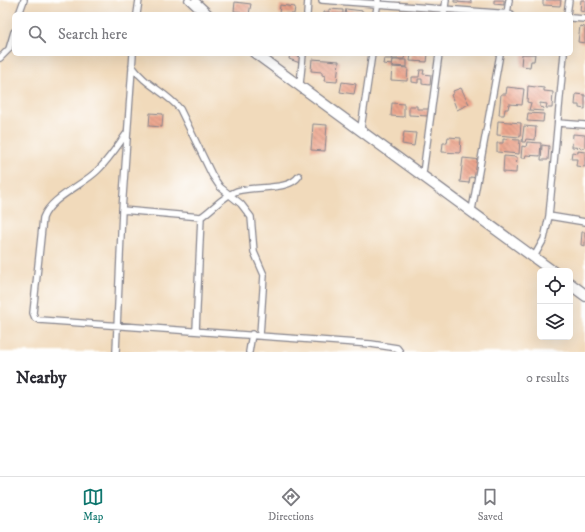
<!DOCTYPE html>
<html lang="en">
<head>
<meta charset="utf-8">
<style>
  :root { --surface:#fff; --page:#f7f7f7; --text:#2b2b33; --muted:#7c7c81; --line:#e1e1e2; --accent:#0f766e }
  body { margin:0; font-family:"IM FELL DW Pica",serif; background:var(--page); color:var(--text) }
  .controls { position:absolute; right:12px; bottom:12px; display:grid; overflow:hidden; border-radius:6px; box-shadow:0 4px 16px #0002 }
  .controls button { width:36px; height:36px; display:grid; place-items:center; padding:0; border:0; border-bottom:1px solid var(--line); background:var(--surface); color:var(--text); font:20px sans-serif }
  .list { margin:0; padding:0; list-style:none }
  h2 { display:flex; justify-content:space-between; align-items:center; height:52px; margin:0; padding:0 16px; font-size:17px }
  h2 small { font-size:13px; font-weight:400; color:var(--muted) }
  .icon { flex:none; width:22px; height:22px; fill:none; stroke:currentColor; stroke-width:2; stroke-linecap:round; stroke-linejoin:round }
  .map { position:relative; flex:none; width:585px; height:352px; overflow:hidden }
  .search { position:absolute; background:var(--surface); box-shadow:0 4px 16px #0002; left:12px; right:12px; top:12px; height:44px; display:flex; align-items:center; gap:10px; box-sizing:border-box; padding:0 14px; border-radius:6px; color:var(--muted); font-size:15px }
  .sheet { height:124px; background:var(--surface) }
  nav { display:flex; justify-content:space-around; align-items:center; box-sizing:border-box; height:56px; border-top:1px solid var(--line); background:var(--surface); font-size:11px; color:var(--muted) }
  nav a { display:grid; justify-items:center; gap:2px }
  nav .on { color:var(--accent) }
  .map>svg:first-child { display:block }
</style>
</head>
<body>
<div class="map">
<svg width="585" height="352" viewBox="0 0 585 352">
  <defs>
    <pattern id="building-back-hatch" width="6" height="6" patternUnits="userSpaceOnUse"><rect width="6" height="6" fill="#eca58d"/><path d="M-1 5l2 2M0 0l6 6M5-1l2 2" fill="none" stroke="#be8776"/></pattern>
  </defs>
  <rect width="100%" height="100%" fill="#fff"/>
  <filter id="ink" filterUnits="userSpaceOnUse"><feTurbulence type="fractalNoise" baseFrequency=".025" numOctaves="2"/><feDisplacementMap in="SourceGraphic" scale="8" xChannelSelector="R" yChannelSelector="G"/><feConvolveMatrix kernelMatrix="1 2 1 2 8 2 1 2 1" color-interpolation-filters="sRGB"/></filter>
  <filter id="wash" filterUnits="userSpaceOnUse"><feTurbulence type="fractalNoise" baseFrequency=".012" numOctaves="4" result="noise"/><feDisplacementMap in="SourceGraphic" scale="16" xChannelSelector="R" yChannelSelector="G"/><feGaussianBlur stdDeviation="0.9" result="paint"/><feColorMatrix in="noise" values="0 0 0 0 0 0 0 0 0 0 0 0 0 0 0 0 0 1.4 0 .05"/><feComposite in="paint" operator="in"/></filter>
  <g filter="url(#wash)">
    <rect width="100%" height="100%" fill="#f1dabb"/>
    <g id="blocks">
      <!-- building -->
      <path fill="url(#building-back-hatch)" d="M454 0H471V3L454 2Z
        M494 0H504V5L494 4Z
        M543 0H561L560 6 543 5Z
        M581 0H585V12L580 11Z
        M235 2 251 4 249 14H241V12L234 11Z
        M280 5 295 7 294 14H279Z
        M329 9 343 10V14H324V12H329Z
        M346 9 363 11V14H345Z
        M580 26 585 27V43L578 42Z
        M290 54 302 57 300 63 289 59Z
        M393 54H405L404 59H392Z
        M411 54H428L427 62 410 61Z
        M522 54H535L534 61H531L530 67 521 66Z
        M312 59 339 61 337 82 324 81 325 76 322 75V72L311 71Z
        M384 59H392V65L383 64Z
        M393 60H407V67L392 66Z
        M392 67 408 68 407 81 391 80Z
        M420 70H424L423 74 431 75 430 85 422 84V79H418V83L412 82V77H419Z
        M342 82 356 84 354 94 340 92Z
        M528 86 544 88V91L553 92 552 108H546L547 104 540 103V107L544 108 543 111 529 110 531 103 527 102Z
        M507 87 524 89 522 105 509 104 508 109H505L504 115H499L501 94H506Z
        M461 88 469 104 457 110 451 95 454 93 453 91Z
        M576 94 585 95V109L579 108V105H575Z
        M392 103 404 104V117L391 116Z
        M409 106H417V109H430L429 116 409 115Z
        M150 113 163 114 162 127 149 126Z
        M528 113 544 114 543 122 527 121Z
        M498 121 521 123 520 137 497 135Z
        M313 124 327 125 325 151 311 150Z
        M524 126 536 127 535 140 526 139 525 142H522Z
        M404 132 416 133 414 146 402 144Z
        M573 134 585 135V148L572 147Z
        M448 137 461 138 460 153 442 152 443 143H447Z
        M503 139 520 140 519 154 497 152V143H503Z
        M527 142 541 143 540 156 526 155 525 158H521L522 146 526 147Z
        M542 145 549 146 548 160H541Z
        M578 151 585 152V167L576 166 577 159H571L572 152 578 153Z
        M504 156 517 157 516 173 503 172Z
        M463 158 482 160 479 178 470 177 469 183 460 182Z
        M582 232H585V246L581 245Z"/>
    </g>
  </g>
  <g filter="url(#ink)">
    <use href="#blocks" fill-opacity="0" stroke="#86848c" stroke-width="1"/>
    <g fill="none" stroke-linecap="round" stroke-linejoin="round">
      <defs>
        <path id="minor" d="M188 0 203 14
          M195 0 210 14
          M322 0 511 14
          M19 14 24 0
          M137 14 139 0
          M307 14 308 0
          M376 14 378 0
          M444 14 446 0
          M507 14 509 0
          M567 14 569 0
          M571 18 585 19
          M253 54 549 271
          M259 54 556 271
          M0 58 9 49 14 32
          M132 66C146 86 165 91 180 109L212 175 220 187 241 204 251 217 254 252 264 275 260 335
          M300 84 303 54
          M558 123 585 125
          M361 128 372 54
          M127 133C118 145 109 159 98 170 82 186 51 197 43 218L33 313 35 318 39 320 371 344 397 348 400 352
          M423 173 439 54
          M122 210 201 217C213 209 223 196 237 191 255 185 288 192 299 176
          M472 210 500 54
          M549 216 585 222
          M535 255 544 239 549 216 564 54
          M570 281 585 292
          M570 287 585 298
          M196 331 201 217
          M116 352 122 210 133 54
          M249 352 252 334"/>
      </defs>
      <!-- minor casing -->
      <use href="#minor" stroke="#86848c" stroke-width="8"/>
      <!-- minor -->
      <use href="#minor" stroke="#fff" stroke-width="5.5"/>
    </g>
  </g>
</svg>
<div class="controls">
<button><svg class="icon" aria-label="locate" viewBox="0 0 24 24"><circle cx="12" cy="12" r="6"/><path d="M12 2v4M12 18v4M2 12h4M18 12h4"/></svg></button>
<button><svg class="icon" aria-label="layers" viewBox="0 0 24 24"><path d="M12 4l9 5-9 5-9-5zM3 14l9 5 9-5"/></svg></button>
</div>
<div class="search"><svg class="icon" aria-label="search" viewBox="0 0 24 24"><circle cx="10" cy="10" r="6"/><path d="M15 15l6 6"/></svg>Search here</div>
</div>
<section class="sheet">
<h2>Nearby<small>0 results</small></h2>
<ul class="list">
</ul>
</section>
<nav>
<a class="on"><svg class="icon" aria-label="map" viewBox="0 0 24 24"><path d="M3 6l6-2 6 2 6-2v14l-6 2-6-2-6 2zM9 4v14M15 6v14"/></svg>Map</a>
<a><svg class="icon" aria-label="directions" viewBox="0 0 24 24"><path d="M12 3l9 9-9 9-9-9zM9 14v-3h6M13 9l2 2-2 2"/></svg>Directions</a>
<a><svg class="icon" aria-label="saved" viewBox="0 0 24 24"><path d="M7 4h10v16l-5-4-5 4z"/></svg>Saved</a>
</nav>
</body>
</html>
